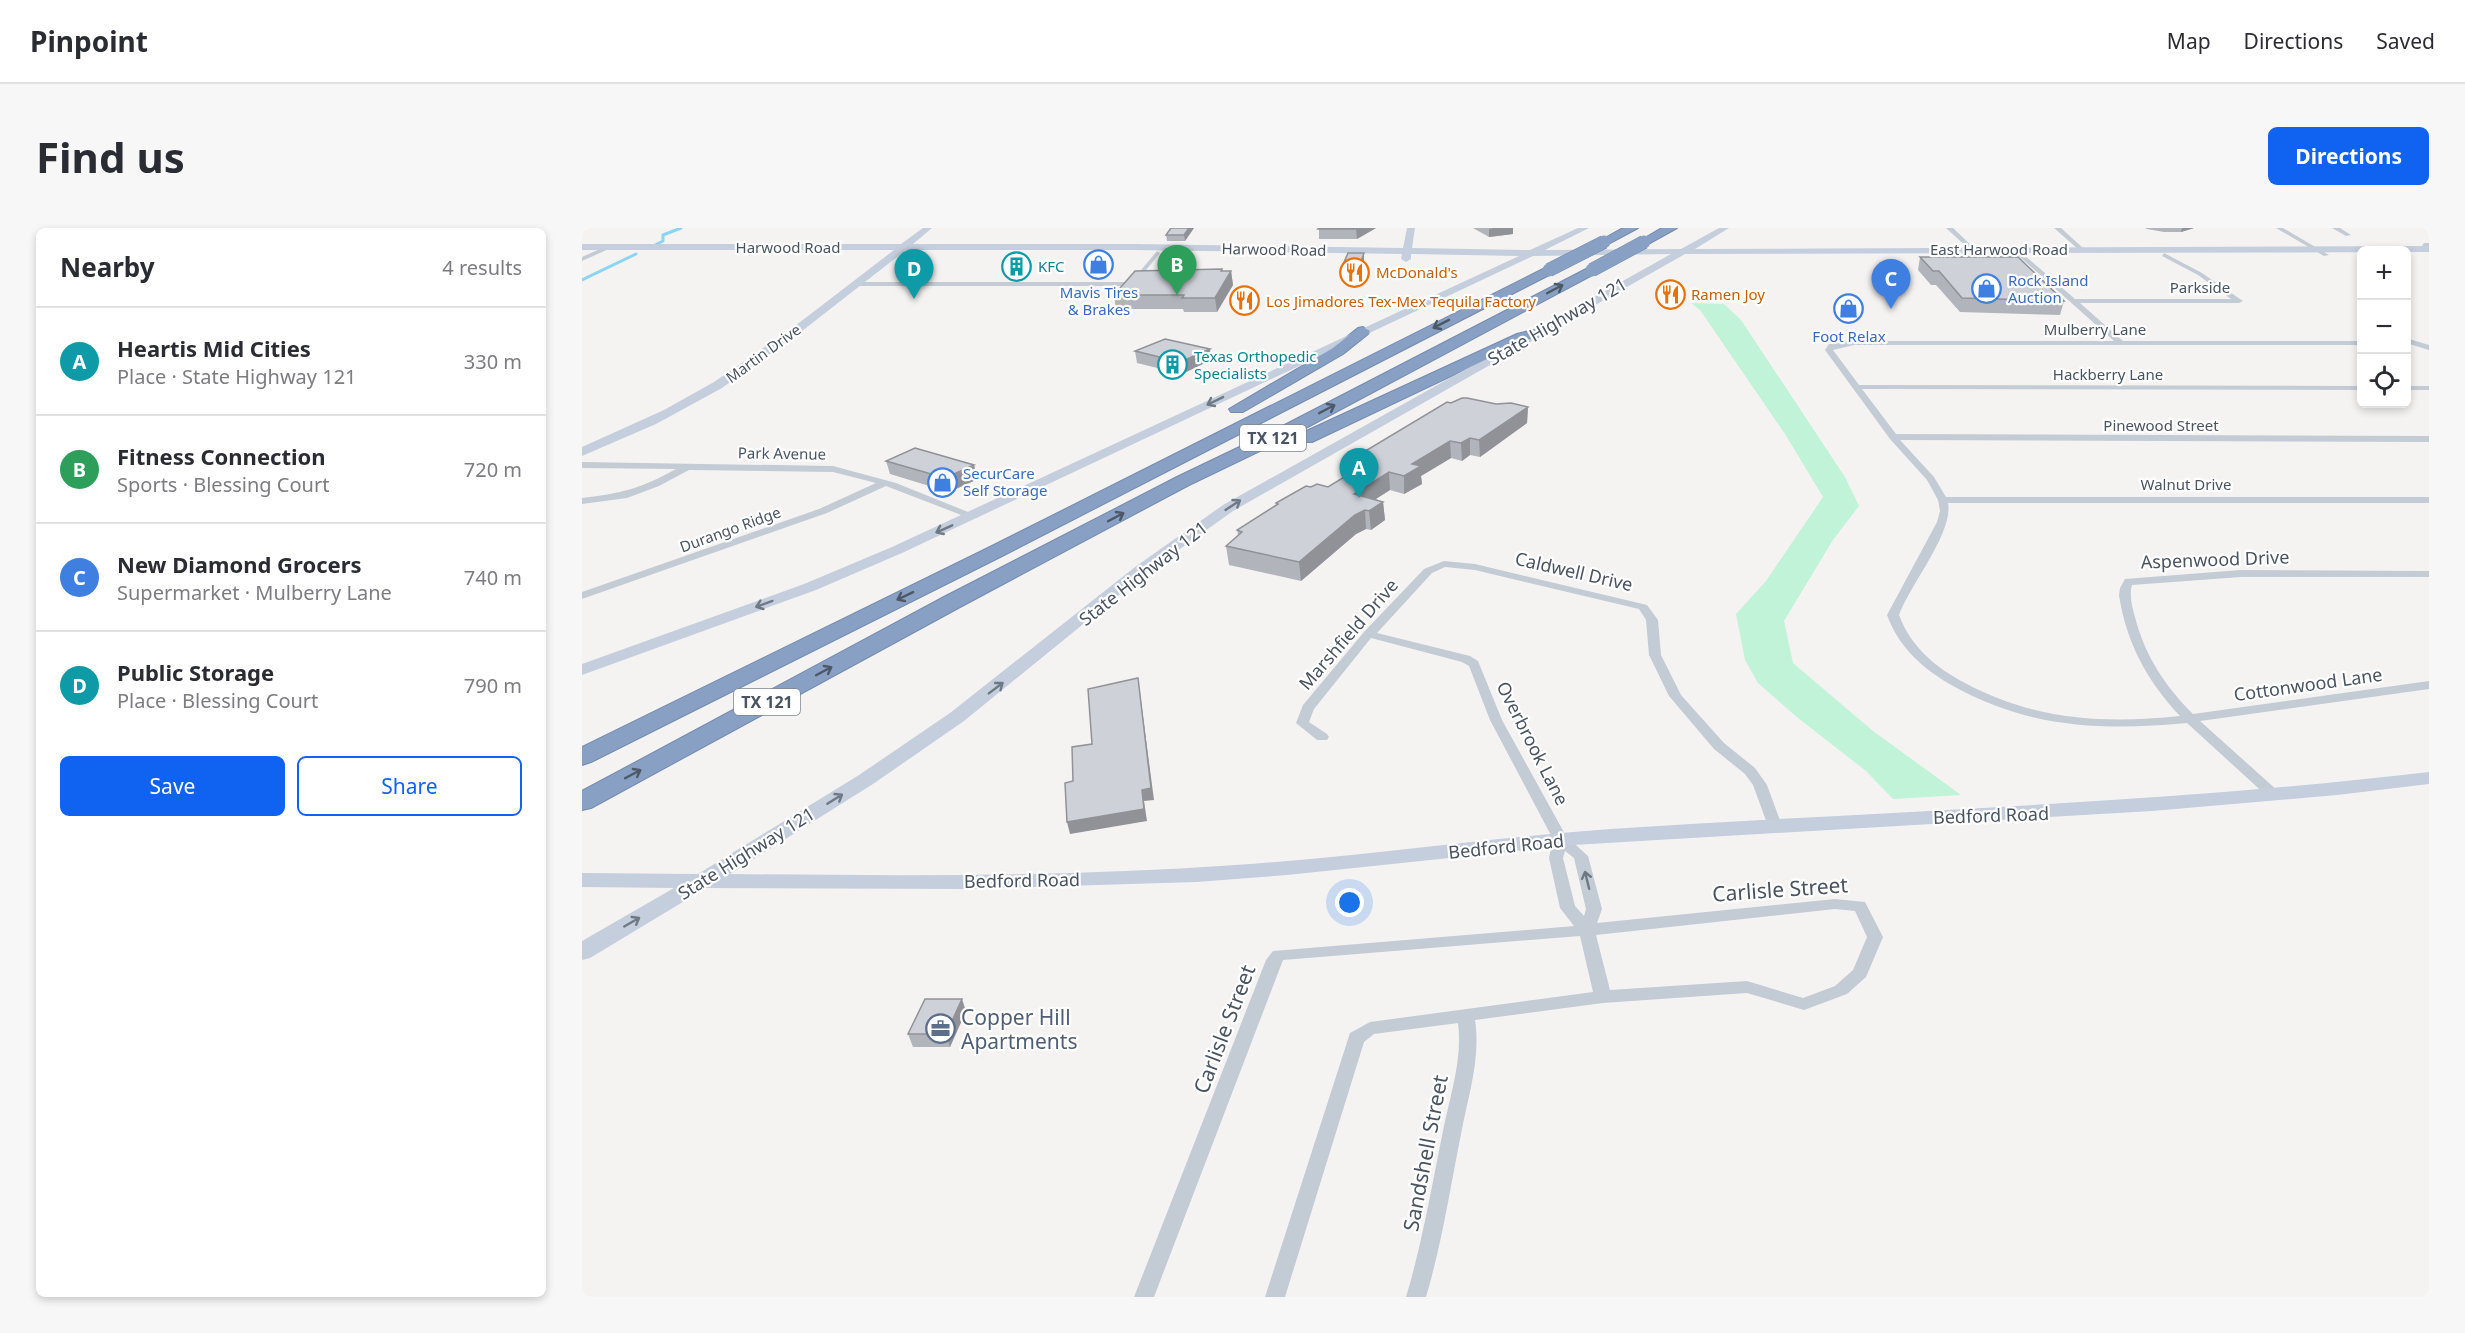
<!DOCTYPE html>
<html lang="en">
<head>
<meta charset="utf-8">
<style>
  :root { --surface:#fff; --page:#f7f7f7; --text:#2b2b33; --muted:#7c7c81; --line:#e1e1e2; --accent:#1062f1 }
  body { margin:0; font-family:"Noto Sans",sans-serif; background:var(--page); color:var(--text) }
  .controls { position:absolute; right:18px; top:18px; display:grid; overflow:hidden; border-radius:9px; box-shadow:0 3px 9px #0003 }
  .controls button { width:54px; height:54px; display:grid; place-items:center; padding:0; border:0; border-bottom:2px solid var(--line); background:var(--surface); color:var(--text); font:30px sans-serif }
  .you { position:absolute; left:768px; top:675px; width:21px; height:21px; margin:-15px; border:4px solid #fff; border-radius:50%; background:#1a73e8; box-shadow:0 0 0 9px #1a73e833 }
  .badge { display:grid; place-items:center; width:39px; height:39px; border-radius:50%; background:var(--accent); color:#fff; font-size:20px; font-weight:700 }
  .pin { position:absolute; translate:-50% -50px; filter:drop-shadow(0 2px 3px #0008) }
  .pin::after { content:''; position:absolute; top:32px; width:21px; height:18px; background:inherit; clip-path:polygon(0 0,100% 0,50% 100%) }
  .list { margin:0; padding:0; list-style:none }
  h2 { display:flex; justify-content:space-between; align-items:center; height:78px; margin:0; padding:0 24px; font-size:26px }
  h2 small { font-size:20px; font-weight:400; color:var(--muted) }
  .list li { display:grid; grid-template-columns:39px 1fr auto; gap:18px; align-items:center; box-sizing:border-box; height:108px; padding:0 24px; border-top:2px solid var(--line) }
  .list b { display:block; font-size:22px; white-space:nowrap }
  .list p { margin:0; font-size:20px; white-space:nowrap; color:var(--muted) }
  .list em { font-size:20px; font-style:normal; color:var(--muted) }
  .actions { display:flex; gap:12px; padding:18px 24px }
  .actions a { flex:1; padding:14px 0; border:2px solid var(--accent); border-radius:9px; text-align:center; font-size:21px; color:var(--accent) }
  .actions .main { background:var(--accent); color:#fff }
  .icon { flex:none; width:33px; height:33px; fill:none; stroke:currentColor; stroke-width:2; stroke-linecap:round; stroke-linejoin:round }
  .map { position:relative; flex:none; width:1847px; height:1069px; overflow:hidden; border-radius:9px }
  header { display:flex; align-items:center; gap:36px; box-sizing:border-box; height:84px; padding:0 30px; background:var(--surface); border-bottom:2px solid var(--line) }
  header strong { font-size:28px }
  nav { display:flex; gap:33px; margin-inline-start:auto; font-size:21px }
  .intro { display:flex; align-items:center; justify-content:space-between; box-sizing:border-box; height:144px; padding:0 36px }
  h1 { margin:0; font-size:42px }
  .button { padding:15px 27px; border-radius:9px; background:var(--accent); color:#fff; font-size:21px; font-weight:700 }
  main { display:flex; gap:36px; padding:0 36px }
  aside { flex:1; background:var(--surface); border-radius:9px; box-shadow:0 3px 9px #0003 }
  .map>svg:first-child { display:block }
</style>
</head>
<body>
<header>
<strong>Pinpoint</strong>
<nav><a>Map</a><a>Directions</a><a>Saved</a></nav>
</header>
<div class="intro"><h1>Find us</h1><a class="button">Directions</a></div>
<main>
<aside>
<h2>Nearby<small>4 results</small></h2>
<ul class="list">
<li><span class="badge" style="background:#0f9aa8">A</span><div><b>Heartis Mid Cities</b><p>Place · State Highway 121</p></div><em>330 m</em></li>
<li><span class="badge" style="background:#2e9e5b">B</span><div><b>Fitness Connection</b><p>Sports · Blessing Court</p></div><em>720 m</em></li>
<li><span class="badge" style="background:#3f7fe0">C</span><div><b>New Diamond Grocers</b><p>Supermarket · Mulberry Lane</p></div><em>740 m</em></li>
<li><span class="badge" style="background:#0f9aa8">D</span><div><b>Public Storage</b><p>Place · Blessing Court</p></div><em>790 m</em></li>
</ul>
<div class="actions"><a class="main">Save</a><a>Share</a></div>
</aside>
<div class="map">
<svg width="1847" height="1069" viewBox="0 0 1847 1069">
  <rect width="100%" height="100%" fill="#f5f3f2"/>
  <!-- green -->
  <path fill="#c0f3d7" d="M1109 75 1142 76 1159 92 1263 249 1277 278 1251 312 1202 393 1211 435 1291 503 1379 567 1311 571 1284 543 1216 490 1176 455 1163 432 1154 386 1184 353 1241 269 1203 206 1118 82Z"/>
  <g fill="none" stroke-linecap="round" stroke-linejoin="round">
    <!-- stream -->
    <path stroke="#8bd5f2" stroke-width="3" d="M73 17 81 13V7L99 0
      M0 52 54 26"/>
    <defs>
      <path id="highway" d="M1041 0H1056L1026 16 1022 18 1016 14Z
        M1080 0H1095L1066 16 1062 18 1056 14Z
        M967 38 971 39 973 42 971 45 420 328 9 534 0 537V519L406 320Z
        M1010 38 1014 39 1016 42 1014 45 705 210 607 257 378 379 9 580 0 582V563L362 369 595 249 693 202Z
        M781 99 788 103 786 106 761 126 661 184H649L647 181 751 120 776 100Z
        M951 102 956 103 958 106 956 109 945 112 730 214H718L716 210 718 206 935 106Z"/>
    </defs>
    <!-- highway casing -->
    <use href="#highway" stroke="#738baf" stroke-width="2"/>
    <!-- street -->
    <path fill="#c3cbd4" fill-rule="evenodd" d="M1364 0H1371L1391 19V21H1387Z
      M1472 0H1479L1501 20V22H1497Z
      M1694 0H1701L1747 27 1742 28Z
      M1750 0H1758L1769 7 1764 8Z
      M1842 15H1847V22L1840 18Z
      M27 17 29 20 0 33V29Z
      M1429 19H1433L1493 71H1649L1616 47 1580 28 1582 25 1620 45 1661 73 1657 75H1498L1541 113H1780V117H1272L1251 122 1277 157 1780 158V162L1280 161 1314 206 1847 208V214L1318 212 1352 249 1364 269H1847V275H1366C1372 304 1327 358 1317 387 1329 419 1353 439 1383 455 1452 492 1521 496 1598 488 1565 453 1544 414 1537 367L1538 360 1543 351 1659 342 1847 343V349H1659L1550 357C1547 367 1550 379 1553 389 1563 428 1583 458 1611 486L1847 453V461L1618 493 1696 563 1698 566 1696 569H1686L1605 495C1522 503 1447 500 1373 459 1342 442 1317 420 1305 387L1355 294 1358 283 1356 272 1345 252 1308 211 1243 122 1247 116 1272 113H1532L1429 21Z
      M575 23 578 25 551 58H272L269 56 272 54H549Z
      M1824 110 1847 117V122L1824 115Z
      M1824 158H1847V162H1824Z
      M0 234 251 238 314 255 396 288 395 290H387L304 258 245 285 0 371V364L237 281 294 255 251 244 107 242 77 258 45 270 0 276V270C40 265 58 261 94 241L0 240Z
      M862 333 893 336 1065 377 1076 392 1079 427 1099 467 1142 515 1173 540 1185 557 1200 598 1193 603 1186 598 1171 557 1163 546 1132 521 1087 468 1067 427 1064 392 1057 381 893 342 863 339 850 345 795 405 888 428 896 433 920 492 984 608 1006 628 1020 681 1015 695 1253 671 1283 674 1301 709 1284 749 1265 766 1222 782 1165 765 1021 775 893 792C899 831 886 868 879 906 868 961 860 1015 844 1069H824C840 1016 849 962 860 908 867 870 881 833 876 795L792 806 782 814 703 1069H683L768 805 788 794 1011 764 998 708 701 732 572 1069H552L684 732 691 723 992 698 978 680 967 630 971 611 908 492 887 438 880 434 789 410 732 481 727 494 745 506 747 509 745 512H735L714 495 721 477 782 404 842 341ZM983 623 992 630 1004 681 1002 688 993 678 981 630ZM1253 681 1273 683 1285 709 1271 742 1253 758 1221 770 1165 753 1028 762 1014 707Z"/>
    <!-- secondary -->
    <path fill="#c4cedc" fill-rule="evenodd" d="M341 0H350L331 16H551L821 20 825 0H833L830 20 948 22 996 0H1007L963 22 1099 21 1137 0H1147L1113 21 1847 18V24L1103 26 651 283 564 345 382 493 291 556 148 646C316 648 485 649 653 637 778 629 902 610 1028 601 1301 583 1575 576 1847 544V556L1755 567 1570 583 991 617 705 647 614 654 384 661 124 660 8 730 0 732V713L92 660 0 659V645L116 646 277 547 368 485 553 339 641 277 1089 26 951 28 320 325 234 362 0 447V436L222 356 310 319 937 28 829 26V31L824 34 819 31 820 26 551 22H324L220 103 140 160 74 196 0 228V219L82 182 132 154 213 98 312 22H0V16H319Z"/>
    <!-- highway -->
    <use href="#highway" fill="#88a0c3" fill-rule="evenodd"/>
    <defs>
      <path id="highway-bridge" d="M967 42 1022 14
        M1010 42 1062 14"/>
    </defs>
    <!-- highway-bridge casing -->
    <use href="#highway-bridge" stroke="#738baf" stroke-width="14" stroke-linecap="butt"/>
    <!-- highway-bridge -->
    <use href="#highway-bridge" stroke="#88a0c3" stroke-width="13"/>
  </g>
  <!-- wall -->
  <path fill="#b1b4ba" d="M612 0 603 13H585L584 7Z
    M737 0H794L775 11H737Z
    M891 0H931V6L907 9Z
    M1563 0H1612L1599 4H1582L1565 1Z
    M782 25V35L778 50H761L760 39Z
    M1338 29 1482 73 1478 87 1378 84 1354 57H1349L1336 42Z
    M640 41 641 43H649L651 57 635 84H602L601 81H534L532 67Z
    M628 121 629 132 600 146 555 135 553 123Z
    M869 175 914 176 946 179 945 195 898 229 888 227 880 233 869 230 839 248 840 256 822 266 808 262 794 271 801 274 803 292 789 302 784 301 774 306 719 353 647 337 644 318 656 307 655 302 694 277V275L729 259H746L764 248Z
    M304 233 396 251 367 264 308 246Z
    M384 783 368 819H331L326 806Z"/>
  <!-- shaded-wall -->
  <path fill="#909297" d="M607 0H612L603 13 602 7Z
    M776 0H794L775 11 774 1Z
    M911 0H931V6L907 9V1Z
    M1600 0H1612L1599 4Z
    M782 25V35L778 50 777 39Z
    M649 43 651 57 635 84 633 70Z
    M628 121 629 132 600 146 598 134Z
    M946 179 945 195 898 229 897 212Z
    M888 210V227L880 233 879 215Z
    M868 213 869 230 839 248 840 256 822 266V248L830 236Z
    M392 237 396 251 367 264 363 250Z
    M807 244 808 262 773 284 772 266Z
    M801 274 803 292 789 302 787 283Z
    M783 282 784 301 774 306 719 353 717 334 773 287Z
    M556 450 572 572 562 573 565 593 488 606 485 594 560 562Z
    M380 771 384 783 368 819 364 806Z"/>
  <!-- building -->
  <path fill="#ced1d8" stroke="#909297" stroke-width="1.5" d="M589 0H607L602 7H584Z
    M737 0H776L774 1H736Z
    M766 25H782L777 39H760Z
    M1338 29H1436L1482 73 1380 70 1357 43H1351Z
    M640 41 639 43H649L633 70H600L602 67H532L553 43Z
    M583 111 628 121 598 134 553 123Z
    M880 170H885L914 176 929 175 946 179 897 212 888 210 879 215 868 213 830 236 839 238 822 248 807 244 772 266 801 274 787 283 783 282 773 287 717 334 644 318 660 304 655 302 696 276 694 275 724 258 729 259 735 256 746 259 764 248 770 231 865 174 869 175Z
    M333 220 392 237 363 250 304 233Z
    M556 450 569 560 560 562 562 581 485 594 483 555 491 553 490 519 510 516 506 461Z
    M343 771H380L364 806H326Z"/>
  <!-- one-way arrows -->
  <defs><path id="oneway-shaft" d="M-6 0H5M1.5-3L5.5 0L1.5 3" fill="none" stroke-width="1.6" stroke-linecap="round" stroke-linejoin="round" transform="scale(1.5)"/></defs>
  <g stroke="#4c5866">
    <use href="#oneway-shaft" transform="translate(973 61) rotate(-28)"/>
    <use href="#oneway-shaft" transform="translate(859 96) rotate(153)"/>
    <use href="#oneway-shaft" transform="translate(745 181) rotate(-28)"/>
    <use href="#oneway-shaft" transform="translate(534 289) rotate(-28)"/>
    <use href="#oneway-shaft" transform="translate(323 368) rotate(154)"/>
    <use href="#oneway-shaft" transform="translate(242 443) rotate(-28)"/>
    <use href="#oneway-shaft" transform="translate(51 546) rotate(-28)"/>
  </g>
  <g stroke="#6e7986">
    <use href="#oneway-shaft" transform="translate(633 173) rotate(154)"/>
    <use href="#oneway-shaft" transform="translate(651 277) rotate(-33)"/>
    <use href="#oneway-shaft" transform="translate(362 301) rotate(156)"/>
    <use href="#oneway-shaft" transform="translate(182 376) rotate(160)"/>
    <use href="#oneway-shaft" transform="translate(414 460) rotate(-37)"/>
    <use href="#oneway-shaft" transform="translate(253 571) rotate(-32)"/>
    <use href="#oneway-shaft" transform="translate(50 694) rotate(-30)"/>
  </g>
  <use stroke="#6e7884" href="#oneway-shaft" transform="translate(1005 652) rotate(-104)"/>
  <!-- icons -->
  <defs>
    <symbol id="shop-ring" viewBox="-11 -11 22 22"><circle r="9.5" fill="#fff" stroke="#3f7fe0" stroke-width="1.5"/><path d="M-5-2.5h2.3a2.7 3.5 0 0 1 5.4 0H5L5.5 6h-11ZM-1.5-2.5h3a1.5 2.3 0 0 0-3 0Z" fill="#3f7fe0"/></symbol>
    <symbol id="building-ring" viewBox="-11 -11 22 22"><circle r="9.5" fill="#fff" stroke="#0f9aa8" stroke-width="1.5"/><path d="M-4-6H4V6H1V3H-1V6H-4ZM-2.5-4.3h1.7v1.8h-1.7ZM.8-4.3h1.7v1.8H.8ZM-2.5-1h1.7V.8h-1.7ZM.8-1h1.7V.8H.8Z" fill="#0f9aa8"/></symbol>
    <symbol id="restaurant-ring" viewBox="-11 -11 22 22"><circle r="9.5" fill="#fff" stroke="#e8710a" stroke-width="1.5"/><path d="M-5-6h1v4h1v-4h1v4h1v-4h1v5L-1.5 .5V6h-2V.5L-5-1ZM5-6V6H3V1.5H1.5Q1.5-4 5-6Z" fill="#e8710a"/></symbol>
    <symbol id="office-ring" viewBox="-11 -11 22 22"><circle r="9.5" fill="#fff" stroke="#5c6f8a" stroke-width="1.5"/><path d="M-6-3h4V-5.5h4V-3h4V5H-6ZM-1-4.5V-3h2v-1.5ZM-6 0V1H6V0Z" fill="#5c6f8a"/></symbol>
  </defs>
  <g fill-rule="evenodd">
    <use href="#shop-ring" x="500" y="20" width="33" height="33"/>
    <use href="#building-ring" x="418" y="22" width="33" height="33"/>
    <use href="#restaurant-ring" x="756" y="28" width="33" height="33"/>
    <use href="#shop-ring" x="1388" y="44" width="33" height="33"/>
    <use href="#restaurant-ring" x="1072" y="50" width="33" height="33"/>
    <use href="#restaurant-ring" x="646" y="56" width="33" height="33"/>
    <use href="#shop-ring" x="1250" y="64" width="33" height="33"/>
    <use href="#building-ring" x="574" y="120" width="33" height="33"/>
    <use href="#shop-ring" x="344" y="238" width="33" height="33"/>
    <use href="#office-ring" x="342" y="784" width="33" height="33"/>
  </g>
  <g text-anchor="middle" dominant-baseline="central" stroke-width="4.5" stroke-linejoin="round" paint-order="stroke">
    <!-- far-street labels -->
    <g font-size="15" fill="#495461" stroke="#fff">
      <text x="206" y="19">Harwood Road</text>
      <text transform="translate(692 21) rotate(1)">Harwood Road</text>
      <text x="1417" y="21">East Harwood Road</text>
      <text x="1618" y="59">Parkside</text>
      <text x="1513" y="101">Mulberry Lane</text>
      <text transform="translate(181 125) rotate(-36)">Martin Drive</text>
      <text x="1526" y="146">Hackberry Lane</text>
      <text x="1579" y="197">Pinewood Street</text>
      <text transform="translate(200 225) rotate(1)">Park Avenue</text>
      <text x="1604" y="256">Walnut Drive</text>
      <text transform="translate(148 301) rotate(-20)">Durango Ridge</text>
    </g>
    <!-- far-culture labels -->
    <g font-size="15" fill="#0d838f" stroke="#fff" text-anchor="start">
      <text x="456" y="38">KFC</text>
      <text x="612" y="128">Texas Orthopedic<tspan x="612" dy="17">Specialists</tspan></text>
    </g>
    <!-- far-food labels -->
    <g font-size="15" fill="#c56008" stroke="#fff" text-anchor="start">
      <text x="794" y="44">McDonald's</text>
      <text x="1109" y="66">Ramen Joy</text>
      <text x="684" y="73">Los Jimadores Tex-Mex Tequila Factory</text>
    </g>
    <!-- far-shop labels -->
    <g font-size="15" fill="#366cbe" stroke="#fff" text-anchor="start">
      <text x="1426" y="52">Rock Island<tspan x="1426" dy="17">Auction</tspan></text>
      <text x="517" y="64" text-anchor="middle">Mavis Tires<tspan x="517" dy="17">&amp; Brakes</tspan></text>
      <text x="1267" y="108" text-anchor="middle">Foot Relax</text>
      <text x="381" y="245">SecurCare<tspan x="381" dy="17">Self Storage</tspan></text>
    </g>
    <!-- shield labels -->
    <g fill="#fff" stroke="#808790" stroke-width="1.5">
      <rect x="658" y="197" width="66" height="26" rx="4.5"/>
      <rect x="152" y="461" width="66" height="26" rx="4.5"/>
    </g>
    <g font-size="16" font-weight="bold" fill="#495461">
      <text x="691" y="210">TX 121</text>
      <text x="185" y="474">TX 121</text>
    </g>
    <!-- street labels -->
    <g font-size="18" fill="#495461" stroke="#fff">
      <text transform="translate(975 93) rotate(-30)">State Highway 121</text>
      <text transform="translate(1633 331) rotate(-2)">Aspenwood Drive</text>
      <text transform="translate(992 343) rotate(13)">Caldwell Drive</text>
      <text transform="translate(561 345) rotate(-38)">State Highway 121</text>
      <text transform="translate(766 406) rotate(-49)">Marshfield Drive</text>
      <text transform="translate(1726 456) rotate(-8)">Cottonwood Lane</text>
      <text transform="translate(951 515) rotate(63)">Overbrook Lane</text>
      <text transform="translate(1409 587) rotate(-2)">Bedford Road</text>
      <text transform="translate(924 618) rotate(-6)">Bedford Road</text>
      <text transform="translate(164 625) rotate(-32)">State Highway 121</text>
      <text transform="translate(440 652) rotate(-1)">Bedford Road</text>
    </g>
    <!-- near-street labels -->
    <g font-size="21" fill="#495461" stroke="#fff">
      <text transform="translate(1198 661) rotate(-4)">Carlisle Street</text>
      <text transform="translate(642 801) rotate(-69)">Carlisle Street</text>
      <text transform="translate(843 925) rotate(-79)">Sandshell Street</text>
    </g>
    <!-- near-service labels -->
    <g font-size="21" fill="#4e5e75" stroke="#fff" text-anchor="start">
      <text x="379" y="789">Copper Hill<tspan x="379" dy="24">Apartments</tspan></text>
    </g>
  </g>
</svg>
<div class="controls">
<button>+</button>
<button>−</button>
<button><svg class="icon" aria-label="locate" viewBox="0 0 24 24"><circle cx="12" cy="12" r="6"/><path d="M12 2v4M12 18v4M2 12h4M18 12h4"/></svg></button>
</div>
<div class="you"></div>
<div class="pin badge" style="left:777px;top:270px;background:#0f9aa8">A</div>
<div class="pin badge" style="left:595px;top:67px;background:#2e9e5b">B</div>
<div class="pin badge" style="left:1309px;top:81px;background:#3f7fe0">C</div>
<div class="pin badge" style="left:332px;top:71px;background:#0f9aa8">D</div>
</div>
</main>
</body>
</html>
